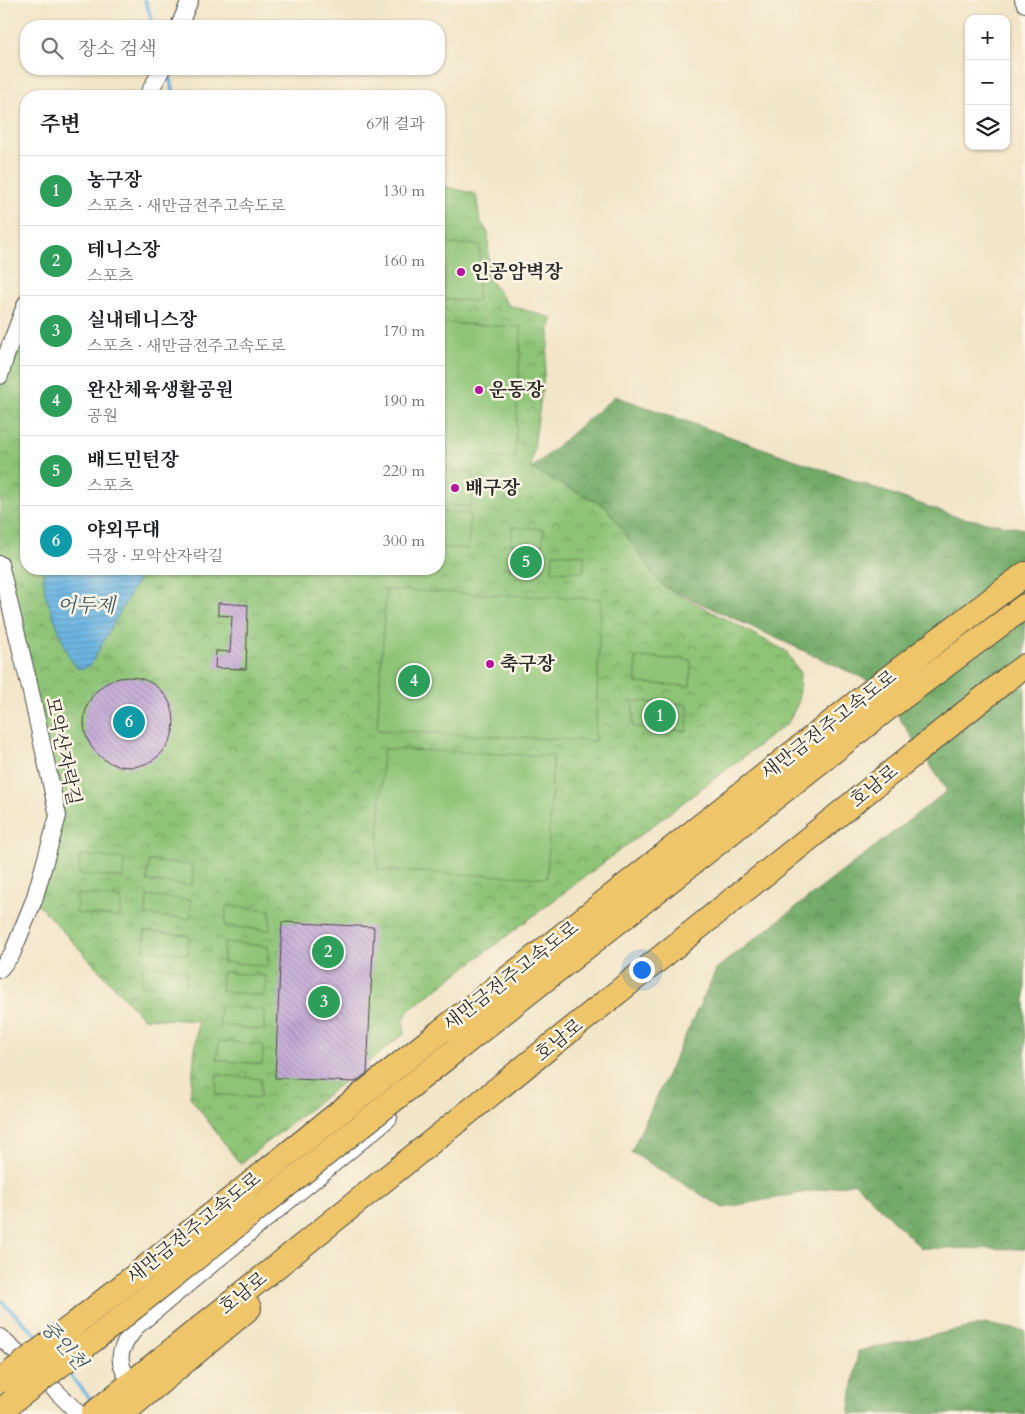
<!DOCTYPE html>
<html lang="ko">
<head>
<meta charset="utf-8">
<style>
  :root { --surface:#fff; --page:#f2f2f2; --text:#202124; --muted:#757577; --line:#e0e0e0; --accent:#b5179e }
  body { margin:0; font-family:Cardo,"Noto Serif KR",serif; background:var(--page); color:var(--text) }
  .controls { position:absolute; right:15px; top:15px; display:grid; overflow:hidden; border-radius:10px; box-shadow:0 1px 4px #0004 }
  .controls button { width:45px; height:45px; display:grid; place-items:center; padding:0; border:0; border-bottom:1px solid var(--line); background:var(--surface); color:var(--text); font:25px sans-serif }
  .you { position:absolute; left:641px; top:969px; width:18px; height:18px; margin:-12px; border:4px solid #fff; border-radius:50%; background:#1a73e8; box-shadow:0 0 0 8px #1a73e833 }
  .badge { display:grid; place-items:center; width:32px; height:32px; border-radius:50%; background:var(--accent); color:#fff; font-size:16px; font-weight:700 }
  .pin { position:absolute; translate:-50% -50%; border:2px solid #fff; box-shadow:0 1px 5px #0006 }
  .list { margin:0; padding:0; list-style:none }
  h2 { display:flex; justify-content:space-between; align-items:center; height:65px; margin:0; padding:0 20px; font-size:21px }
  h2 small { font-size:16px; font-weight:400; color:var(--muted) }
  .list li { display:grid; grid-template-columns:32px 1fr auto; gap:15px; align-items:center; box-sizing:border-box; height:70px; padding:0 20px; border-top:1px solid var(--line) }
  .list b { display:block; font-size:19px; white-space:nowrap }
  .list p { margin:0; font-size:16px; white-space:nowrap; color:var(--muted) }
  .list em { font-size:16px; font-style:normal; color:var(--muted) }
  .icon { flex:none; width:28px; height:28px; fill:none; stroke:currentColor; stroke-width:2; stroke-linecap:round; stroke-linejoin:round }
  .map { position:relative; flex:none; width:1025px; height:1414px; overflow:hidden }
  .search { position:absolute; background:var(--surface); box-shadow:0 1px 4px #0004; left:20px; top:20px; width:425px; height:55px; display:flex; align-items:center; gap:12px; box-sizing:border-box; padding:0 18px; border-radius:20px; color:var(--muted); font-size:19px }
  .panel { position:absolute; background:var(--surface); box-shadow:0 1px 4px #0004; left:20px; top:90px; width:425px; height:485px; border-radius:20px }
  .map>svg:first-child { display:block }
</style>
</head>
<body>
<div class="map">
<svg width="1025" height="1414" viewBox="0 0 1025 1414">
  <defs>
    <pattern id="forest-crowns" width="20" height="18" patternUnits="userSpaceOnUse" patternTransform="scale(1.25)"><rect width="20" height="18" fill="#72aa68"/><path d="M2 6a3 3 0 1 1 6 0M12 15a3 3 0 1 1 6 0" fill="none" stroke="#5e8b56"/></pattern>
    <pattern id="park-crowns" width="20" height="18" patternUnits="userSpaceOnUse" patternTransform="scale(1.25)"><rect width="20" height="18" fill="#8ec477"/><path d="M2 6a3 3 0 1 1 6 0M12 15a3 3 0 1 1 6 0" fill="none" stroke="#749f62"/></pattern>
    <pattern id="water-rules" width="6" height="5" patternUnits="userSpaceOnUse" patternTransform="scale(1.25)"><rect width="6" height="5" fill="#69b4e2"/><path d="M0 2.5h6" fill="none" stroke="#5793b7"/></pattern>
    <pattern id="building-back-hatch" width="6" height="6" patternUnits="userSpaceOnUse" patternTransform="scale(1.25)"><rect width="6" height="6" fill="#c0a4d6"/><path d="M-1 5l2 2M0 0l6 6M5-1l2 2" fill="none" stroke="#9c86ae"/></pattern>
  </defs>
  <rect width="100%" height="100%" fill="#fcf5e5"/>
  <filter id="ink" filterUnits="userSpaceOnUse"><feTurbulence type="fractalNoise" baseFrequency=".02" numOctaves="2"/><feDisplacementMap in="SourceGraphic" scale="10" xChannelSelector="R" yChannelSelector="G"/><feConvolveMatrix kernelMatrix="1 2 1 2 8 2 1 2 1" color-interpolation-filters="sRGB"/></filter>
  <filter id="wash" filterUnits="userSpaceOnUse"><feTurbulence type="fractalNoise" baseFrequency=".0096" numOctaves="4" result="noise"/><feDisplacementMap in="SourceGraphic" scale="20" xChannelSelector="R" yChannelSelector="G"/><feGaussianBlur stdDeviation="1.12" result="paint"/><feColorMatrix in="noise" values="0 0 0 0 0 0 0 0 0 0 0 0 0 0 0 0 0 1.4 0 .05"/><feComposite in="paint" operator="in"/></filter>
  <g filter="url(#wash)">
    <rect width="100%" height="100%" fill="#f2e5c8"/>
    <!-- forest -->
    <path fill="url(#forest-crowns)" stroke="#4e6a4a" d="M615 396 957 517 1025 529V1249L921 1248 855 1183 723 1208 631 1152 717 968 947 791 878 685 661 585 606 507 531 469Z
      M986 1324 1025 1331V1414H849L858 1351Z"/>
    <!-- park -->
    <path fill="url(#park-crowns)" stroke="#5c7851" d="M439 185 476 194 480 221 488 232 489 278 508 305 552 318 531 469 606 507 661 585 786 651 800 673 798 703 788 723 409 1010 403 1021 405 1033 240 1164 190 1097 198 1021 143 1018 34 900 58 816 0 564V376L26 303V569H439Z"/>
    <!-- pitch -->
    <path fill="#8ec477" stroke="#5c7851" d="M445 244 480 245 477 301 443 299Z
      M439 323 521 327 515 459 439 454Z
      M439 470 473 472 471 507 439 504Z
      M439 512 470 514 468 549 439 547Z
      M512 527 544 529 542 546 511 544Z
      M511 552 543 554 541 572 510 570Z
      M553 553 585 555 583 572 552 571Z
      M386 590 601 599 595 741 377 730Z
      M636 657 691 660 690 686 636 683Z
      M633 701 688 705 687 731 633 727Z
      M383 749 553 756 547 878 377 870Z
      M80 855 124 859 123 878 79 874Z
      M149 861 193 865 192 885 147 881Z
      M77 894 121 898 120 917 76 913Z
      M147 896 191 900 190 919 146 915Z
      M226 906 270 910V930L225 926Z
      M145 931 189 935 188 954 144 950Z
      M224 942 268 946V966L223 962Z
      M143 965 187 969 186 989 142 985Z
      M222 972 266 976 265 996 221 991Z
      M220 1006 264 1010V1030L219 1025Z
      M219 1041 263 1045 262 1064 217 1060Z
      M217 1075 261 1079 260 1098 215 1094Z"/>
    <!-- water -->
    <path fill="url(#water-rules)" stroke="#4a7086" d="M43 569H144L91 664 84 669 77 668 69 657 45 594Z"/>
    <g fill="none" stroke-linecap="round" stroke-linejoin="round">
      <!-- stream -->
      <path stroke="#69b4e2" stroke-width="4" d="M145 0 154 26
        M167 70 175 96
        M0 1300 42 1340
        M67 1371 94 1404"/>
    </g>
    <g id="blocks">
      <!-- building -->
      <path fill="url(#building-back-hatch)" d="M218 603 248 605 246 669 215 668 216 651 230 652 232 616 218 615Z
        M84 722a45 45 0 1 1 90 0a45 45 0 1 1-90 0Z
        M282 922 374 927 367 1073 355 1082 275 1078Z"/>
    </g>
  </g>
  <g filter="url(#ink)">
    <use href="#blocks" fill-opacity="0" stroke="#494743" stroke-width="1"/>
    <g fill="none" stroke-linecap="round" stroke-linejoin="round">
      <defs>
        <path id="minor" d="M1023 0 1025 4
          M179 26 190 0
          M147 96 162 69
          M0 376 6 356 26 303
          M0 564 30 688 58 816 34 900 12 954 0 969
          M0 1337 27 1362 79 1414
          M128 1378C113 1356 123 1345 137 1326L389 1118"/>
        <path id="highway" d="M440 1032 870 692 1025 574
          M456 1050 888 708 1025 606
          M93 1414 1011 676 1025 666
          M122 1414 249 1308"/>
      </defs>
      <!-- minor casing -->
      <use href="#minor" stroke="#494743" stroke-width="18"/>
      <!-- highway casing -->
      <use href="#highway" stroke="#494743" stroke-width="26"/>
      <!-- minor -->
      <use href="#minor" stroke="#fff" stroke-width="16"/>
      <!-- highway -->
      <use href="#highway" stroke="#eec569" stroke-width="24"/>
      <defs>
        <path id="highway-bridge" d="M0 1381 76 1323 440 1032
          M0 1411 92 1341 456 1050"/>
      </defs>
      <!-- highway-bridge casing -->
      <use href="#highway-bridge" stroke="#494743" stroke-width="26" stroke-linecap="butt"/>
      <!-- highway-bridge -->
      <use href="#highway-bridge" stroke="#eec569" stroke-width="24"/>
    </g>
  </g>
  <!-- markers -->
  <g fill="#b5179e" stroke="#fcf5e5" stroke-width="2">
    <circle cx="461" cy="272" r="5"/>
    <circle cx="479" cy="390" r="5"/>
    <circle cx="455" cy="488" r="5"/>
    <circle cx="490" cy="664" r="5"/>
  </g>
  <g text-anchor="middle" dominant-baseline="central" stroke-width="5" stroke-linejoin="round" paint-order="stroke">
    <!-- poi labels -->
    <g font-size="19" font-weight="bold" fill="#2b2b2b" stroke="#fcf5e5" text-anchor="start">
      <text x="471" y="272">인공암벽장</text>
      <text x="489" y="390">운동장</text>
      <text x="465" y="488">배구장</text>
      <text x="500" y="664">축구장</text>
    </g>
    <!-- street labels -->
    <g font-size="19" fill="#2b2b2b" stroke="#fcf5e5">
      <text transform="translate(829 725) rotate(-38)">새만금전주고속도로</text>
      <text transform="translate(63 751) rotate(78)">모악산자락길</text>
      <text transform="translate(874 786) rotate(-39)">호남로</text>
      <text transform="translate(511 976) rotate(-38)">새만금전주고속도로</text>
      <text transform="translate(559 1040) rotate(-39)">호남로</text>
      <text transform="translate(194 1228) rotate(-39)">새만금전주고속도로</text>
      <text transform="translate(243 1293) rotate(-39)">호남로</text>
    </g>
    <!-- water labels -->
    <g font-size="20" font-style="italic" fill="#415b6b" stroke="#fcf5e5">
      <text x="86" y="605">어두제</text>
      <text transform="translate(64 1345) rotate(49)">중인천</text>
    </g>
  </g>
</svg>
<div class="controls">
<button>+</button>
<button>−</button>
<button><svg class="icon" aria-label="layers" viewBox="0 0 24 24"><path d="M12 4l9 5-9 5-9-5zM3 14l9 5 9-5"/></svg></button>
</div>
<div class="you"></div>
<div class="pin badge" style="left:660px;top:716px;background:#2e9e5b">1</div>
<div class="pin badge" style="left:328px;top:952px;background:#2e9e5b">2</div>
<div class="pin badge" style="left:324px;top:1002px;background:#2e9e5b">3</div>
<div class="pin badge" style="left:414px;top:681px;background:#2e9e5b">4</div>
<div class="pin badge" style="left:526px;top:562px;background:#2e9e5b">5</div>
<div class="pin badge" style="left:129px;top:722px;background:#0f9aa8">6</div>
<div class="search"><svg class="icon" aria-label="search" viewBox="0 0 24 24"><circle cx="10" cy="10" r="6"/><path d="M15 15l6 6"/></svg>장소 검색</div>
<section class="panel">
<h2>주변<small>6개 결과</small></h2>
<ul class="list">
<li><span class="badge" style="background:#2e9e5b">1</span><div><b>농구장</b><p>스포츠 · 새만금전주고속도로</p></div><em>130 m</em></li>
<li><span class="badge" style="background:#2e9e5b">2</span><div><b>테니스장</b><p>스포츠</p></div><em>160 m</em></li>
<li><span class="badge" style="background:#2e9e5b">3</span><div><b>실내테니스장</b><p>스포츠 · 새만금전주고속도로</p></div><em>170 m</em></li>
<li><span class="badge" style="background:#2e9e5b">4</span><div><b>완산체육생활공원</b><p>공원</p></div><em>190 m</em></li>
<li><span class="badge" style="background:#2e9e5b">5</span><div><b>배드민턴장</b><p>스포츠</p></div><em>220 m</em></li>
<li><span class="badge" style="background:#0f9aa8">6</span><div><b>야외무대</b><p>극장 · 모악산자락길</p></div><em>300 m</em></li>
</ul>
</section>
</div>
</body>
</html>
